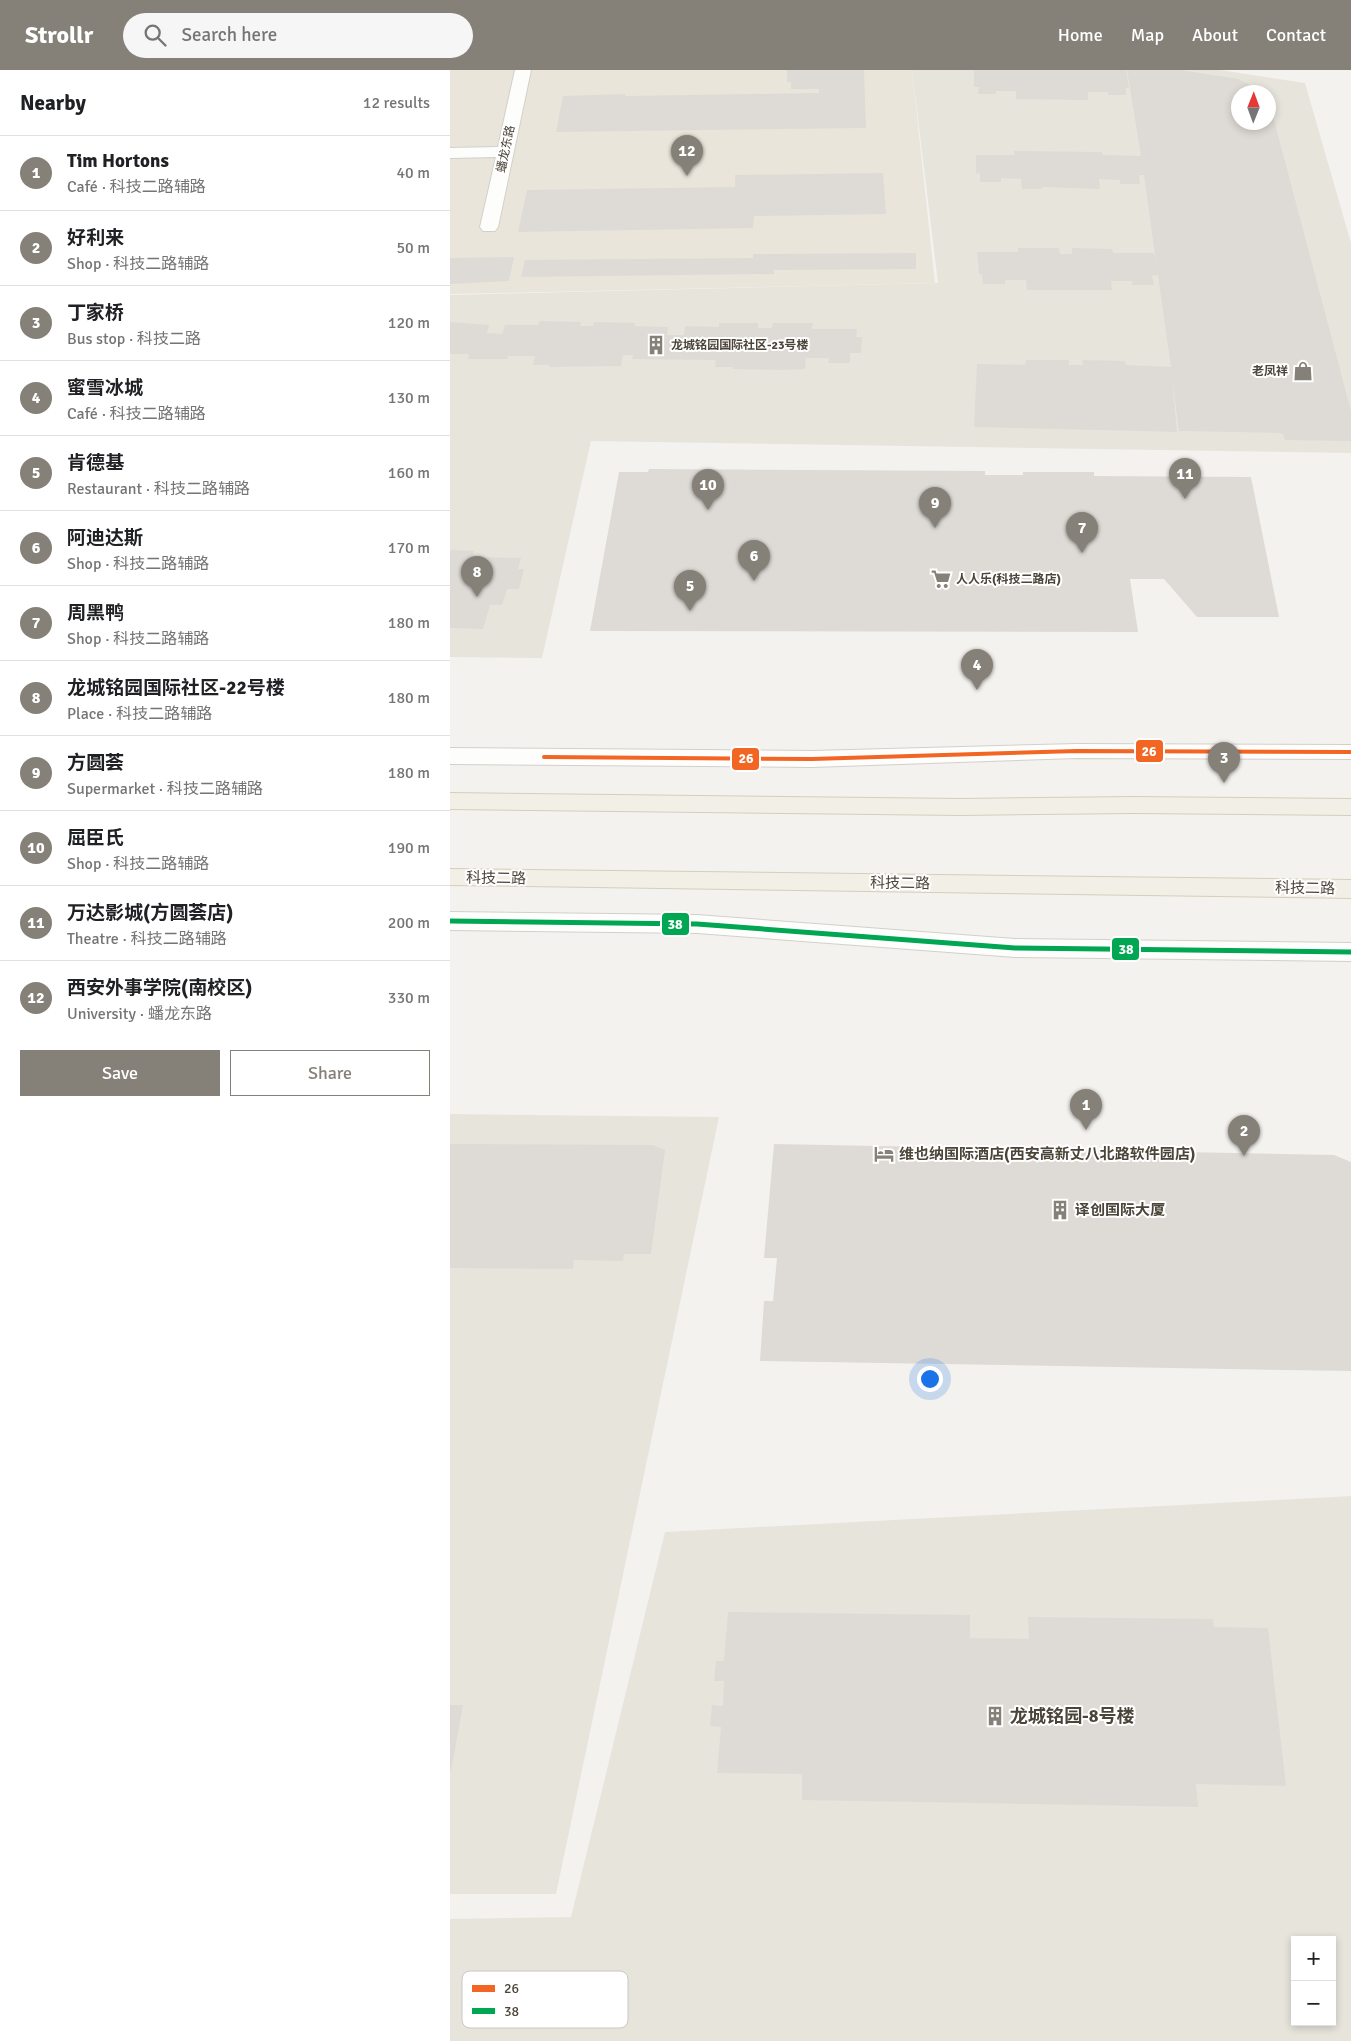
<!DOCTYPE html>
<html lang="en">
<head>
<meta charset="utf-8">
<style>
  :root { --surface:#fff; --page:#f6f6f6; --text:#202124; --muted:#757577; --line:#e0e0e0; --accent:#868178 }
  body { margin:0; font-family:Signika,"Noto Sans SC",sans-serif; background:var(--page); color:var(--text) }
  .controls { position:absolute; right:15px; bottom:15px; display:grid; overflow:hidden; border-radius:0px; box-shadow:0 2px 8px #0003 }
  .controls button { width:45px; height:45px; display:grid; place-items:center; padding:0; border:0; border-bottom:1px solid var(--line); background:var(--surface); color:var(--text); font:25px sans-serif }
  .compass { position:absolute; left:781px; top:15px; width:45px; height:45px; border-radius:50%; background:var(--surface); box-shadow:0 2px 8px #0003; rotate:1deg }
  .you { position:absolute; left:479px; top:1308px; width:18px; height:18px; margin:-12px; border:4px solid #fff; border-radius:50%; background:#1a73e8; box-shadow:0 0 0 8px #1a73e833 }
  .badge { display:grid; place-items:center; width:32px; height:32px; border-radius:50%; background:var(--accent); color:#fff; font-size:16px; font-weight:700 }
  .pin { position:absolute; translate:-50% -41px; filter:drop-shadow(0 1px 2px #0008) }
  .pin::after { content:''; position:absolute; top:26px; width:18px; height:15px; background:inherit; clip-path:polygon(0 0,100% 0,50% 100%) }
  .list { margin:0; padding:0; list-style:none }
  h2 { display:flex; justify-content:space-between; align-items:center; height:65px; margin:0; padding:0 20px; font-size:21px }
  h2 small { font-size:16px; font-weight:400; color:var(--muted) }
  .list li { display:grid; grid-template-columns:32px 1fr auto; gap:15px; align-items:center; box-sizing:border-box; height:75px; padding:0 20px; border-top:1px solid var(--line) }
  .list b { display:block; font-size:19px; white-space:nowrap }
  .list p { margin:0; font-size:16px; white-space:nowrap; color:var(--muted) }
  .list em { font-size:16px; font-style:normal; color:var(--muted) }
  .actions { display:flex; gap:10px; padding:15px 20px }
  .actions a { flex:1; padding:11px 0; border:1px solid var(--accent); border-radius:0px; text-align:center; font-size:18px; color:var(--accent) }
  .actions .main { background:var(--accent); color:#fff }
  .icon { flex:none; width:28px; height:28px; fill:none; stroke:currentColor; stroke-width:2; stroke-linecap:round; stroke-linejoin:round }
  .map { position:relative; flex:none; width:901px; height:1971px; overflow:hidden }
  header { display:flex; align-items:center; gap:30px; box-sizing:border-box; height:70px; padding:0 25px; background:var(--accent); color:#fff }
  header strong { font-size:24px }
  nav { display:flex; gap:28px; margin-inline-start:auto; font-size:18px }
  .search { width:350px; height:45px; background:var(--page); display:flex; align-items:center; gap:12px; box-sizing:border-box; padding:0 18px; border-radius:28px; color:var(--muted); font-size:19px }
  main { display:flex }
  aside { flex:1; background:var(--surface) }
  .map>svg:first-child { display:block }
</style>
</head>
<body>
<header>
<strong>Strollr</strong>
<div class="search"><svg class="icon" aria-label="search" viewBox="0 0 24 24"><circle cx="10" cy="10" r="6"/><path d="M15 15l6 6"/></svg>Search here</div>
<nav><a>Home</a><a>Map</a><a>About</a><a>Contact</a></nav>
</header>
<main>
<aside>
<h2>Nearby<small>12 results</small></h2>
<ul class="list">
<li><span class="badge">1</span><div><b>Tim Hortons</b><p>Café · 科技二路辅路</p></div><em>40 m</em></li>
<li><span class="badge">2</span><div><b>好利来</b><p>Shop · 科技二路辅路</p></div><em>50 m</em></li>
<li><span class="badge">3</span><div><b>丁家桥</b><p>Bus stop · 科技二路</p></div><em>120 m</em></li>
<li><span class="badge">4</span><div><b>蜜雪冰城</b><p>Café · 科技二路辅路</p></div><em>130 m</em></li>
<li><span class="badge">5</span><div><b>肯德基</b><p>Restaurant · 科技二路辅路</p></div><em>160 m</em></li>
<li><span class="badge">6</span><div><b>阿迪达斯</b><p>Shop · 科技二路辅路</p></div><em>170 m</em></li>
<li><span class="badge">7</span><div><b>周黑鸭</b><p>Shop · 科技二路辅路</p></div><em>180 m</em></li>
<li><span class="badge">8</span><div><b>龙城铭园国际社区-22号楼</b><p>Place · 科技二路辅路</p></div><em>180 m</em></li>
<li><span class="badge">9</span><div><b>方圆荟</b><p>Supermarket · 科技二路辅路</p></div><em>180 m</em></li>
<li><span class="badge">10</span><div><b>屈臣氏</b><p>Shop · 科技二路辅路</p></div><em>190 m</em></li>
<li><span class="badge">11</span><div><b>万达影城(方圆荟店)</b><p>Theatre · 科技二路辅路</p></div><em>200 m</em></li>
<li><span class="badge">12</span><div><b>西安外事学院(南校区)</b><p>University · 蟠龙东路</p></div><em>330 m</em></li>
</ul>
<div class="actions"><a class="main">Save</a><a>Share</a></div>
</aside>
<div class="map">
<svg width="901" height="1971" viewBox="0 0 901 1971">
  <rect width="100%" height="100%" fill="#f4f2ee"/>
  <!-- residential -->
  <path fill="#e7e4dc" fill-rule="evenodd" d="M462 0H770L855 13 901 173V383L141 371 92 588 0 587V225L488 213ZM788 22H818V52H788Z
    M0 1044 269 1047 106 1824H0Z
    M901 1426V1971H0V1849L121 1847 215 1462ZM845 1870H882V1952H845Z"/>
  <!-- education -->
  <path fill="#eae5da" d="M0 0H462L485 213 0 224Z"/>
  <!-- building -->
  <path fill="#dedbd6" d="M337 0H414L416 58 106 62 113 26 176 24 175 26 369 23V19H341V12H337Z
    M524 0H676L679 18H676V25H658V22H638V30L566 29V21H546V24H528L529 17H524Z
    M677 0H731L788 9 814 22H788V52H818L819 31 901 341V371L835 370 833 364 829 363 729 361 722 308 727 362 524 357 527 294 575 295 576 290H619V295H633L632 290 675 291 676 295 721 297 708 205 702 206 704 215H682V211H661L662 220H577L576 210H555V214H533L532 204H529L527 182H568V178H609L610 184H622V178L662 179 663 183H704L706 192 694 105H689L690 114H670V110L649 109 650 119 592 117V119H572L571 109 551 108V112H530V104L526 103V85H564V81L652 82V85L691 86Z
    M433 103 436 144 304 146 303 158 68 162 77 120 285 117V105Z
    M466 183V199L324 200V204L71 207 75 190 303 188V184Z
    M64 187 59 211 0 214V188Z
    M90 251 131 252 130 256H143L144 252 185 253 184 256 218 257 217 265H234L235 256 269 257V253H308V258H322L323 253H363L362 259H407L406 267H412L411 283H400V293H378L379 288H356L355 299 335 300 283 299V297H265L266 290 182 289 183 285H173L171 296 99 297V295H83L85 286H58L57 289H18L19 284H0V252L39 255 37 263 52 264 55 255H88Z
    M199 399 535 401V405H573V402H644V406L801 407 829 547H747L714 509H680L688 562 140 561 169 402H198Z
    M0 480 24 481 22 487 71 488 68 499H74L69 519H57L52 535H40L33 559 0 558Z
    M0 1074 203 1075 215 1080 201 1184H174L173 1191 124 1190 123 1199 0 1198Z
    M324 1074 884 1085 901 1092V1301L310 1291 314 1231H323L327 1188H314Z
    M278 1542 520 1545V1568L579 1569 578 1547 763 1549 764 1557 818 1558 836 1716 746 1714 748 1737 352 1730V1704L267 1703 271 1657 260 1656 262 1635 273 1636 274 1611H264L266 1591H274Z
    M0 1635H13L1 1701H0Z"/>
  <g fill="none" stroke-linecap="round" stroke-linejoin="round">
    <defs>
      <path id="minor" d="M65 0H81L48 157 45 161H33L30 157 46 87 0 88V78L48 77Z
        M627 674 901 675V689L627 688 362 697 0 694V678L362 681Z
        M0 842 247 845 565 869 901 873V891L565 887 247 863 0 860Z"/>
      <path id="major" d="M0 723 511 729 683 727 901 729V745L683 743 511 745 0 739Z
        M0 799 901 810V828L0 815Z"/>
    </defs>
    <!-- minor casing -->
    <use href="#minor" stroke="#d2d0cb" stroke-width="2"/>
    <!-- major casing -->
    <use href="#major" stroke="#d6cebb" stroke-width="2"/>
    <!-- minor -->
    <use href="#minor" fill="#fdfdfc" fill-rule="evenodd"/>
    <!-- major -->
    <use href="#major" fill="#f2efe6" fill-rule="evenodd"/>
    <defs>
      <path id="bus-1" d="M94 687 362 689 627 681 901 682"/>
      <path id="bus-2" d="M0 851 247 854 565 878 901 882"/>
    </defs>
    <!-- bus-1 casing -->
    <use href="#bus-1" stroke="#fff" stroke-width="7"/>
    <!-- bus-2 casing -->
    <use href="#bus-2" stroke="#fff" stroke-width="9"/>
    <!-- bus-1 -->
    <use href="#bus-1" stroke="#f26522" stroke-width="4"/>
    <!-- bus-2 -->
    <use href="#bus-2" stroke="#00a651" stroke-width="5"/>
  </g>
  <!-- icons -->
  <defs>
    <symbol id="building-bare" viewBox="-9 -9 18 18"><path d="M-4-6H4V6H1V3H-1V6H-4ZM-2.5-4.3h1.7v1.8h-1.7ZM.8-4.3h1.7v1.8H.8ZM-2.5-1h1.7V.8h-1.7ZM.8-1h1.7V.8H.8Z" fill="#868178" stroke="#fff" stroke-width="2.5" paint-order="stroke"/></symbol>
    <symbol id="shop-bare" viewBox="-9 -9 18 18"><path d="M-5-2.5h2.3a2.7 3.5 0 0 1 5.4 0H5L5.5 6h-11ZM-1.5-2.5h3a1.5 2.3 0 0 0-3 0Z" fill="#868178" stroke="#fff" stroke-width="2.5" paint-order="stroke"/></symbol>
    <symbol id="supermarket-bare" viewBox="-9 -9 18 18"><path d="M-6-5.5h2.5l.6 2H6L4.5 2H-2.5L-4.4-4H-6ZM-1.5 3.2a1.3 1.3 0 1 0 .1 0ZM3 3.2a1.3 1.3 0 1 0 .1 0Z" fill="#868178" stroke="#fff" stroke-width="2.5" paint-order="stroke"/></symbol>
    <symbol id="hotel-bare" viewBox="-9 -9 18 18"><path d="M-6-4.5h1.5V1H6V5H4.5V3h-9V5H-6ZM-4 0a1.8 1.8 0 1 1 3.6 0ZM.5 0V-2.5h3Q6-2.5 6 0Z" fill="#868178" stroke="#fff" stroke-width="2.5" paint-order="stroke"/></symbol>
  </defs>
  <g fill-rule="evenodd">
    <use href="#building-bare" x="192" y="261" width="28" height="28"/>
    <use href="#shop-bare" x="839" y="287" width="28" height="28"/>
    <use href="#supermarket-bare" x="477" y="495" width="28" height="28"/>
    <use href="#hotel-bare" x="420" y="1070" width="28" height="28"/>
    <use href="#building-bare" x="596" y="1126" width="28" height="28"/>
    <use href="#building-bare" x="531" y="1632" width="28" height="28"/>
  </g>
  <g text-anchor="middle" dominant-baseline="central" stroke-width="4" stroke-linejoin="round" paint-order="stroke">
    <!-- far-street labels -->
    <g font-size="12" fill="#4b4439" stroke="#fff">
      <text transform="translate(56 79) rotate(-78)">蟠龙东路</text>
    </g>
    <!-- far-poi labels -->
    <g font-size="12" font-weight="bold" fill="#4b4439" stroke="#fff" text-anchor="start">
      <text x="221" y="275">龙城铭园国际社区-23号楼</text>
      <text x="838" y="301" text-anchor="end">老凤祥</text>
      <text x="506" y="509">人人乐(科技二路店)</text>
    </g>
    <!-- street labels -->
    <g font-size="15" fill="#4b4439" stroke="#fff">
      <text transform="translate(46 808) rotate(1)">科技二路</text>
      <text transform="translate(450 813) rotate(1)">科技二路</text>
      <text transform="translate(855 818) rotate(1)">科技二路</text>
    </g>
    <!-- poi labels -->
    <g font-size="15" font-weight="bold" fill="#4b4439" stroke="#fff" text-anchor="start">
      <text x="449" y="1084">维也纳国际酒店(西安高新丈八北路软件园店)</text>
      <text x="625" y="1140">译创国际大厦</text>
    </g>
    <!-- near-poi labels -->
    <g font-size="18" font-weight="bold" fill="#4b4439" stroke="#fff" text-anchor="start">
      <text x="560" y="1646">龙城铭园-8号楼</text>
    </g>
  </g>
  <!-- legend -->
  <rect x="12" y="1901" width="166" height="57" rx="8" fill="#fff" stroke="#c9c7c4" stroke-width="1"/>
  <rect x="22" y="1915" width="23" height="7" fill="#f26522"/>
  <rect x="22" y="1938" width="23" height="6" fill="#00a651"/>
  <g font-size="14" fill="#4b4439">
    <text x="54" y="1923">26</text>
    <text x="54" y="1946">38</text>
  </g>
  <g stroke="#fff" stroke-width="2">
    <rect x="685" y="669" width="29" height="24" rx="5" fill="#f26522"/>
    <rect x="281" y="677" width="29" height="24" rx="5" fill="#f26522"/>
    <rect x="211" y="842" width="29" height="24" rx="5" fill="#00a651"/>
    <rect x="661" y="867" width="29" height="24" rx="5" fill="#00a651"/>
  </g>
  <g font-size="14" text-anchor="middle" font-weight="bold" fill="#fff">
    <text x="699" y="686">26</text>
    <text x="296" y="693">26</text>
    <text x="225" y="859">38</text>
    <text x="676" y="884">38</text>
  </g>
</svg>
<div class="controls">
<button>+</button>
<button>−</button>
</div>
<svg class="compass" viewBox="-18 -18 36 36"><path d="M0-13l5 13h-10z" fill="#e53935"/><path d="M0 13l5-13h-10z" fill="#757577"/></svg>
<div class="you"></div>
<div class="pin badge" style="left:636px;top:1060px">1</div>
<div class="pin badge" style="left:794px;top:1086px">2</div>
<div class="pin badge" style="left:774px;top:713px">3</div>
<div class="pin badge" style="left:527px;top:620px">4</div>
<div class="pin badge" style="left:240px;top:541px">5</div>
<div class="pin badge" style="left:304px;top:511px">6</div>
<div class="pin badge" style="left:632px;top:483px">7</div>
<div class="pin badge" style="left:27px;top:527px">8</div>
<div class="pin badge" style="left:485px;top:458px">9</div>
<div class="pin badge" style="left:258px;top:440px">10</div>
<div class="pin badge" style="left:735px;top:429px">11</div>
<div class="pin badge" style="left:237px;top:106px">12</div>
</div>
</main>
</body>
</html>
